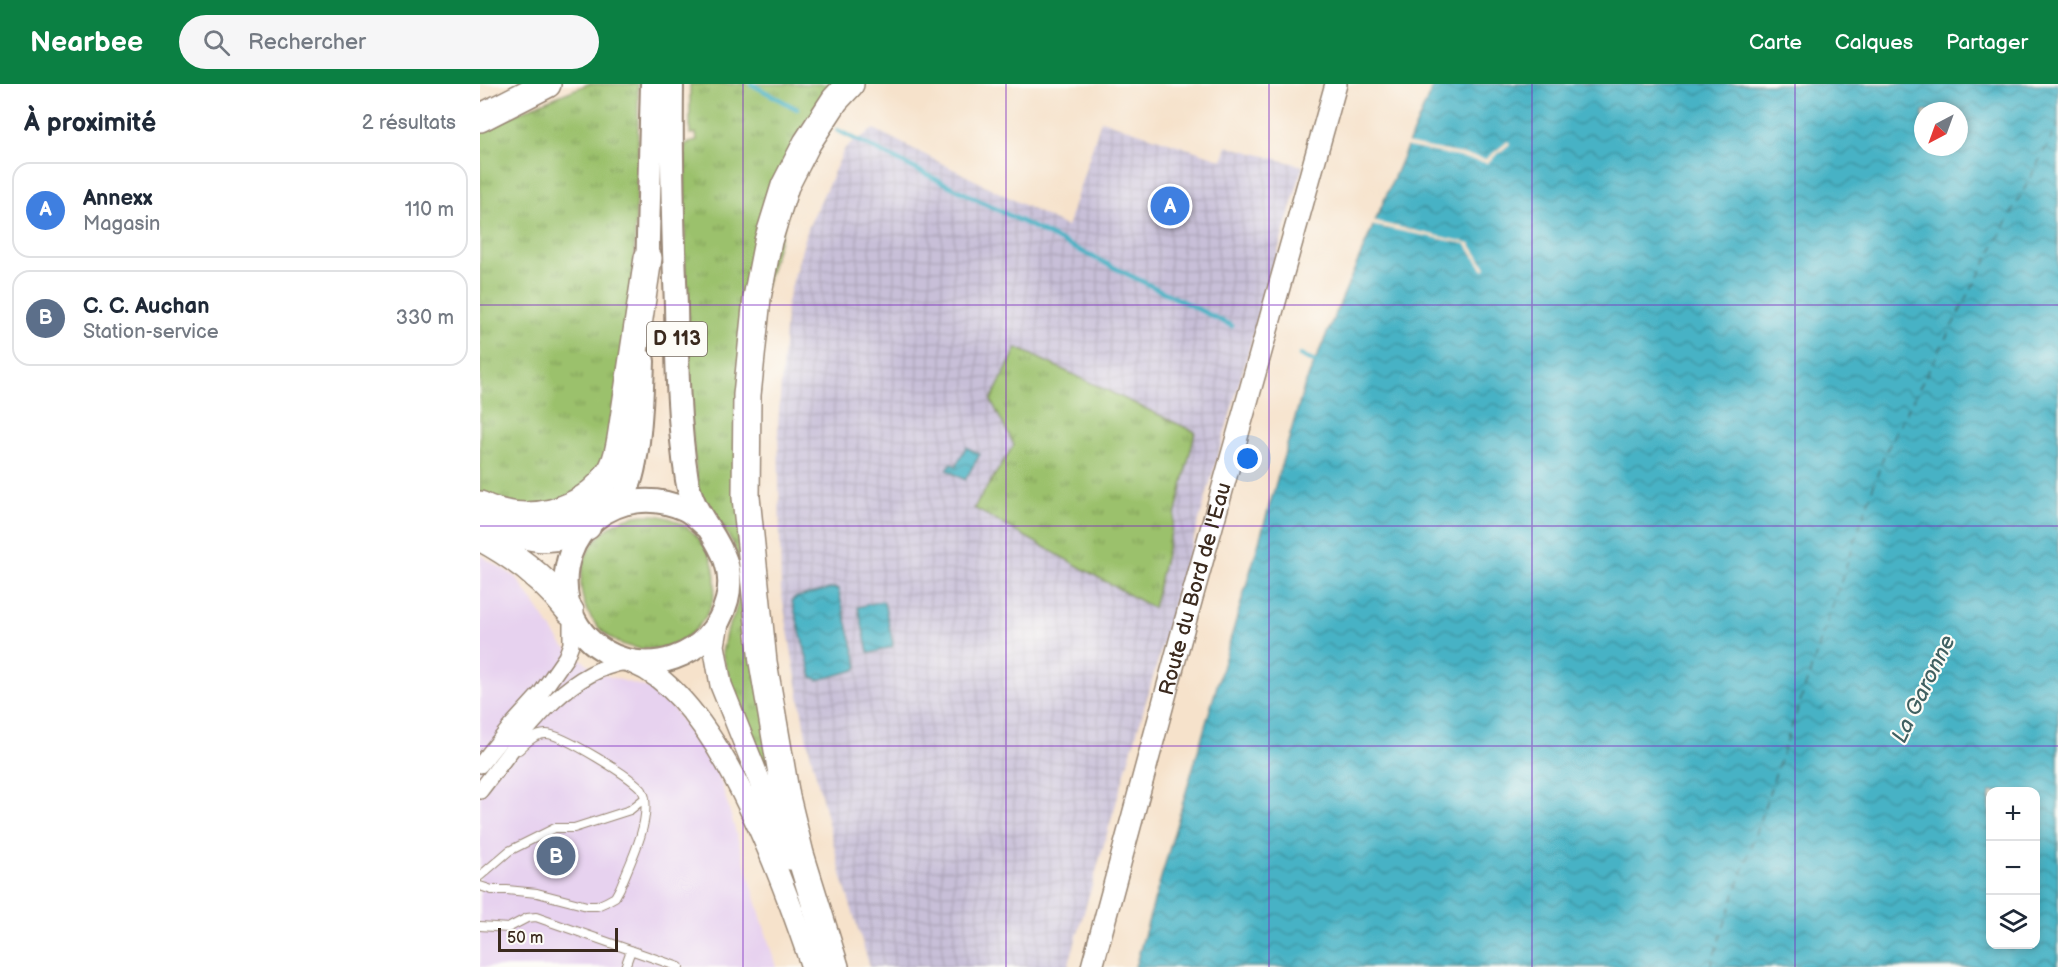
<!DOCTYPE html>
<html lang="fr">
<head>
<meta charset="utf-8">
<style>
  :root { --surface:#fff; --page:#f6f6f7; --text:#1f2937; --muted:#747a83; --line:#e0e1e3; --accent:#0b8043 }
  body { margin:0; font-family:"Balsamiq Sans",sans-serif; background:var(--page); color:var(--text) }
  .controls { position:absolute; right:18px; bottom:18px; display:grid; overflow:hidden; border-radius:12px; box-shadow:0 3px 9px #0003 }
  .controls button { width:54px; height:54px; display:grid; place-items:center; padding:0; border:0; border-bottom:2px solid var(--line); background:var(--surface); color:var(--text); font:30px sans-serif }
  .compass { position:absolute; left:1434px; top:18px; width:54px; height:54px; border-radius:50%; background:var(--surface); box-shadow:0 3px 9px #0003; rotate:221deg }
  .scale { position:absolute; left:18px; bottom:15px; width:120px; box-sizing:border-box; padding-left:6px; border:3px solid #3b2a1e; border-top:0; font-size:16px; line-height:21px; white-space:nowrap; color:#3b2a1e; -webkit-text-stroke:4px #fdfcf7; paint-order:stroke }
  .you { position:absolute; left:768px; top:375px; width:21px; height:21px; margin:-15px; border:4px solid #fff; border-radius:50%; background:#1a73e8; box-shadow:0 0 0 9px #1a73e833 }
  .badge { display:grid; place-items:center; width:39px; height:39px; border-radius:50%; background:var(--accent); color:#fff; font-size:20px; font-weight:700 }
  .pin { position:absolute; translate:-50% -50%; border:3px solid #fff; box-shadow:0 2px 6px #0006 }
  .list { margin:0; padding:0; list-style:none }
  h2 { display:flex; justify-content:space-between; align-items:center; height:78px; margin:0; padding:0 24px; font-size:26px }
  h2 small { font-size:20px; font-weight:400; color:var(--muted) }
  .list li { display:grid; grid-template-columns:39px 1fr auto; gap:18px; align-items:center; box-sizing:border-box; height:96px; margin:0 12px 12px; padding:0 12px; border:2px solid var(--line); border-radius:18px }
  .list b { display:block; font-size:22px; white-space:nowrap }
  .list p { margin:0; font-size:20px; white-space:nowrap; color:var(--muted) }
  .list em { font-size:20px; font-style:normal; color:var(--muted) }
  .icon { flex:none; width:33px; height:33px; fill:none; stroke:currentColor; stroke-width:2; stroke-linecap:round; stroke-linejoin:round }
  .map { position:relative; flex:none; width:1578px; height:883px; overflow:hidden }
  header { display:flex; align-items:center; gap:36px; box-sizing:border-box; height:84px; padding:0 30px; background:var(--accent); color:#fff }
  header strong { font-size:28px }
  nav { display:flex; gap:33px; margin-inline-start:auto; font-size:21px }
  .search { width:420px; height:54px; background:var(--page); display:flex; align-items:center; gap:15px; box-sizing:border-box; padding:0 21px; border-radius:33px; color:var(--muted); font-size:22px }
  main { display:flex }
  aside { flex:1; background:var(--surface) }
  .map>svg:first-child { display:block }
</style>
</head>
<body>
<header>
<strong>Nearbee</strong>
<div class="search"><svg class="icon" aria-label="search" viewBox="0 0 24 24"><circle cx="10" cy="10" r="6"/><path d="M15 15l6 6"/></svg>Rechercher</div>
<nav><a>Carte</a><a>Calques</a><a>Partager</a></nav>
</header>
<main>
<aside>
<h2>À proximité<small>2 résultats</small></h2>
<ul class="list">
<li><span class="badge" style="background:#3f7fe0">A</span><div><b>Annexx</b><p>Magasin</p></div><em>110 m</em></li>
<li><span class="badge" style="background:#5c6f8a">B</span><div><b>C. C. Auchan</b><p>Station-service</p></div><em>330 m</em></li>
</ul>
</aside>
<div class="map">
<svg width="1578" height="883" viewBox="0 0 1578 883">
  <defs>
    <pattern id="industrial-grid" width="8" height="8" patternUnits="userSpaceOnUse" patternTransform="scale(1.5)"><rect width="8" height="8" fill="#c8bfd8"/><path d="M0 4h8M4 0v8" fill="none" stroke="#ada4b9"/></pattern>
    <pattern id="grass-tufts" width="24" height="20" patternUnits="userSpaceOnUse" patternTransform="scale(1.5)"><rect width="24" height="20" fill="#9bc16c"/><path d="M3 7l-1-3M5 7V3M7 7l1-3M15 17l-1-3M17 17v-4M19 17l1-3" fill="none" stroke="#809d58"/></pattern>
    <pattern id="water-waves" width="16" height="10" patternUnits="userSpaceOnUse" patternTransform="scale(1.5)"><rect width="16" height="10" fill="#47b2c5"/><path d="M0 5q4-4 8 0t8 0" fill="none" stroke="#3c919f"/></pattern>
  </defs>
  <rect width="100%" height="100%" fill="#fdfcf7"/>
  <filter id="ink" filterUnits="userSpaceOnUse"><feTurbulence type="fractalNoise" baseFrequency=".0167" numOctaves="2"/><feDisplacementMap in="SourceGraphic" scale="12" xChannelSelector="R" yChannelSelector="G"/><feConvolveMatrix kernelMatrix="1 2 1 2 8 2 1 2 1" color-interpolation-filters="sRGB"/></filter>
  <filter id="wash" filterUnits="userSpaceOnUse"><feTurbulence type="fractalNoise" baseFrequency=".008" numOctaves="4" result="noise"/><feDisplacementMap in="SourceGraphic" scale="24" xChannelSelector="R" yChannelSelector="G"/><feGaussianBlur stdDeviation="1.35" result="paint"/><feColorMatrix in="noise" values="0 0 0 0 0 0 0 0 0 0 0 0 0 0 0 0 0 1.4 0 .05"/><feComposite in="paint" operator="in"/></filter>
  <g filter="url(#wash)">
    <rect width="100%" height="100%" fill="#f6e2cb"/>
    <!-- built -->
    <path fill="#e7d2ef" d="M0 471 36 493 83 562 121 590 181 608 237 685 296 883H0Z"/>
    <!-- industrial -->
    <path fill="url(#industrial-grid)" d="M621 36 743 76 747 62 823 82 588 883H390L363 797 326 652 301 506 298 341 307 218 328 144 365 64 394 45 587 143Z"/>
    <!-- grass -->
    <path fill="url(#grass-tufts)" stroke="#6b7645" stroke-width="1.5" d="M108 0H158V76L154 176 143 297 119 396 57 427 0 409V46L54 22Z
      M210 0H359L338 26 262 282 297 713 254 611 242 569 246 549 254 532 260 511 261 487 254 461 241 440 224 423 218 409 208 310 205 169V60L217 57 216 49 210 50Z
      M537 264 715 348 673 524 494 424 534 361 511 316Z
      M101 498a67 67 0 1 1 134 0a67 67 0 1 1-134 0Z"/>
    <!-- water -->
    <path fill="url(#water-waves)" stroke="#416e72" stroke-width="1.5" fill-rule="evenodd" d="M954 0H1578V883H655L824 303ZM1443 27H1479V63H1443ZM1510 708H1556V860H1510Z
      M486 363 500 370 485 396 467 386 471 379 476 382Z
      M353 504 358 505 378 582 375 586 338 596 332 593 312 517 314 514Z
      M401 517 404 518 413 560 412 563 391 569 388 568 378 523Z"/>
    <!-- pier -->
    <path fill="#f6e2cb" d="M1028 57 1030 60 1007 79 924 62 926 59 1006 75Z
      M892 137 990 159 1006 184 1003 186 986 160 890 141Z"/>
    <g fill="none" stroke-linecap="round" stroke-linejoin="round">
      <!-- stream -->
      <path stroke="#47b2c5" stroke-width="4.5" d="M271 0 317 25
        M357 46 752 242
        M820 271 839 280"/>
      <!-- ferry -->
      <path stroke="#406061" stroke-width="1.5" stroke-dasharray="8 6" stroke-linecap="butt" d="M1230 883 1404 371 1578 41"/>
    </g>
  </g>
  <g filter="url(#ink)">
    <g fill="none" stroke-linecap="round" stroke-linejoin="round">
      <defs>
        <path id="lane" d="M0 792 29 767 75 744H94L150 726 165 714
          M0 802 12 806H27L57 809 107 822H117L126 818 135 813 140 804C150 779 169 742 165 715 165 713 163 708 162 706 152 693 82 650 66 650 55 650 46 659 39 666
          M0 842 28 844 47 834 56 833 199 883
          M145 883 151 866"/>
        <path id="street" d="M0 681 31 642 61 609 86 573 91 560V533
          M0 707C38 659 81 587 147 578"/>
        <g id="secondary">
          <path d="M238 539 234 561 241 601 311 775"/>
          <path d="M153 579C238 613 304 799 332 883"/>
          <path id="s1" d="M612 883 704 542 856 0"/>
        </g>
        <path id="primary" d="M192 0C191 74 193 148 196 222 197 280 198 339 207 396 214 441 260 465 247 516 232 574 164 597 117 562 103 552 92 535 88 519 72 448 139 396 204 425 213 429 220 437 227 443
          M167 190 172 0
          M130 424C135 419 143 413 146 407 160 383 162 307 163 277"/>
        <path id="highway" d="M0 34 67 0
          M0 421C43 444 105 430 131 387 138 376 140 361 142 348L168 174
          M11 438C46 455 71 461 107 442
          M0 453C36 472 65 495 90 527
          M355 883 320 770 306 713 283 578 266 413 267 311 277 214 288 157 305 102 327 59 355 16 370 0"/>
      </defs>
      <!-- lane casing -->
      <use href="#lane" stroke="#988674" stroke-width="10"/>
      <!-- street casing -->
      <use href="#street" stroke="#988674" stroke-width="18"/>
      <!-- secondary casing -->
      <use href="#secondary" stroke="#988674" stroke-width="24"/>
      <!-- primary casing -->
      <use href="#primary" stroke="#988674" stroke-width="26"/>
      <!-- highway casing -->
      <use href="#highway" stroke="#988674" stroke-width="30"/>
      <!-- lane -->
      <use href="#lane" stroke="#fff" stroke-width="8"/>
      <!-- street -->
      <use href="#street" stroke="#fff" stroke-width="15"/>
      <!-- secondary -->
      <use href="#secondary" stroke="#fff" stroke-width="21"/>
      <!-- primary -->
      <use href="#primary" stroke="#fff" stroke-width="22"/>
      <!-- highway -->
      <use href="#highway" stroke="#fff" stroke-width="27"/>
    </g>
  </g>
  <!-- grid -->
  <path fill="none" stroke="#7b2cbf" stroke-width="1.5" stroke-opacity="0.55" d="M263 0V883M526 0V883M789 0V883M1052 0V883M1315 0V883M0 221H1578M0 442H1578M0 662H1578"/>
  <g text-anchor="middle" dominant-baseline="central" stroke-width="4.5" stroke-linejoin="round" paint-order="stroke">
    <!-- shield labels -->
    <rect fill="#fdfcf7" stroke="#75695f" stroke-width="1.5" x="167" y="238" width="60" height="34" rx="4.5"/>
    <g font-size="20" font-weight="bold" fill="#3b2a1e">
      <text x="197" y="255">D 113</text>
    </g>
    <!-- street labels -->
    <g font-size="21" fill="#3b2a1e" stroke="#fdfcf7">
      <text stroke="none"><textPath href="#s1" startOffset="392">Route du Bord de l'Eau</textPath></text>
    </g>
    <!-- water labels -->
    <g font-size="22" font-style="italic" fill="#406061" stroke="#fdfcf7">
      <text transform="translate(1444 605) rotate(-64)">La Garonne</text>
    </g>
  </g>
</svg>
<div class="controls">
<button>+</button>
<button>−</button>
<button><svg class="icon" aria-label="layers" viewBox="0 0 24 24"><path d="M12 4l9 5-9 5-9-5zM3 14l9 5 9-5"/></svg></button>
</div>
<svg class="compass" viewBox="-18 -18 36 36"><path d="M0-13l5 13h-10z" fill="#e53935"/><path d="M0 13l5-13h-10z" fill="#747a83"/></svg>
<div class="scale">50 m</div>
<div class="you"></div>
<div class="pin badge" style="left:690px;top:122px;background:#3f7fe0">A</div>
<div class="pin badge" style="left:76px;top:772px;background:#5c6f8a">B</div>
</div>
</main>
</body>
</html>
